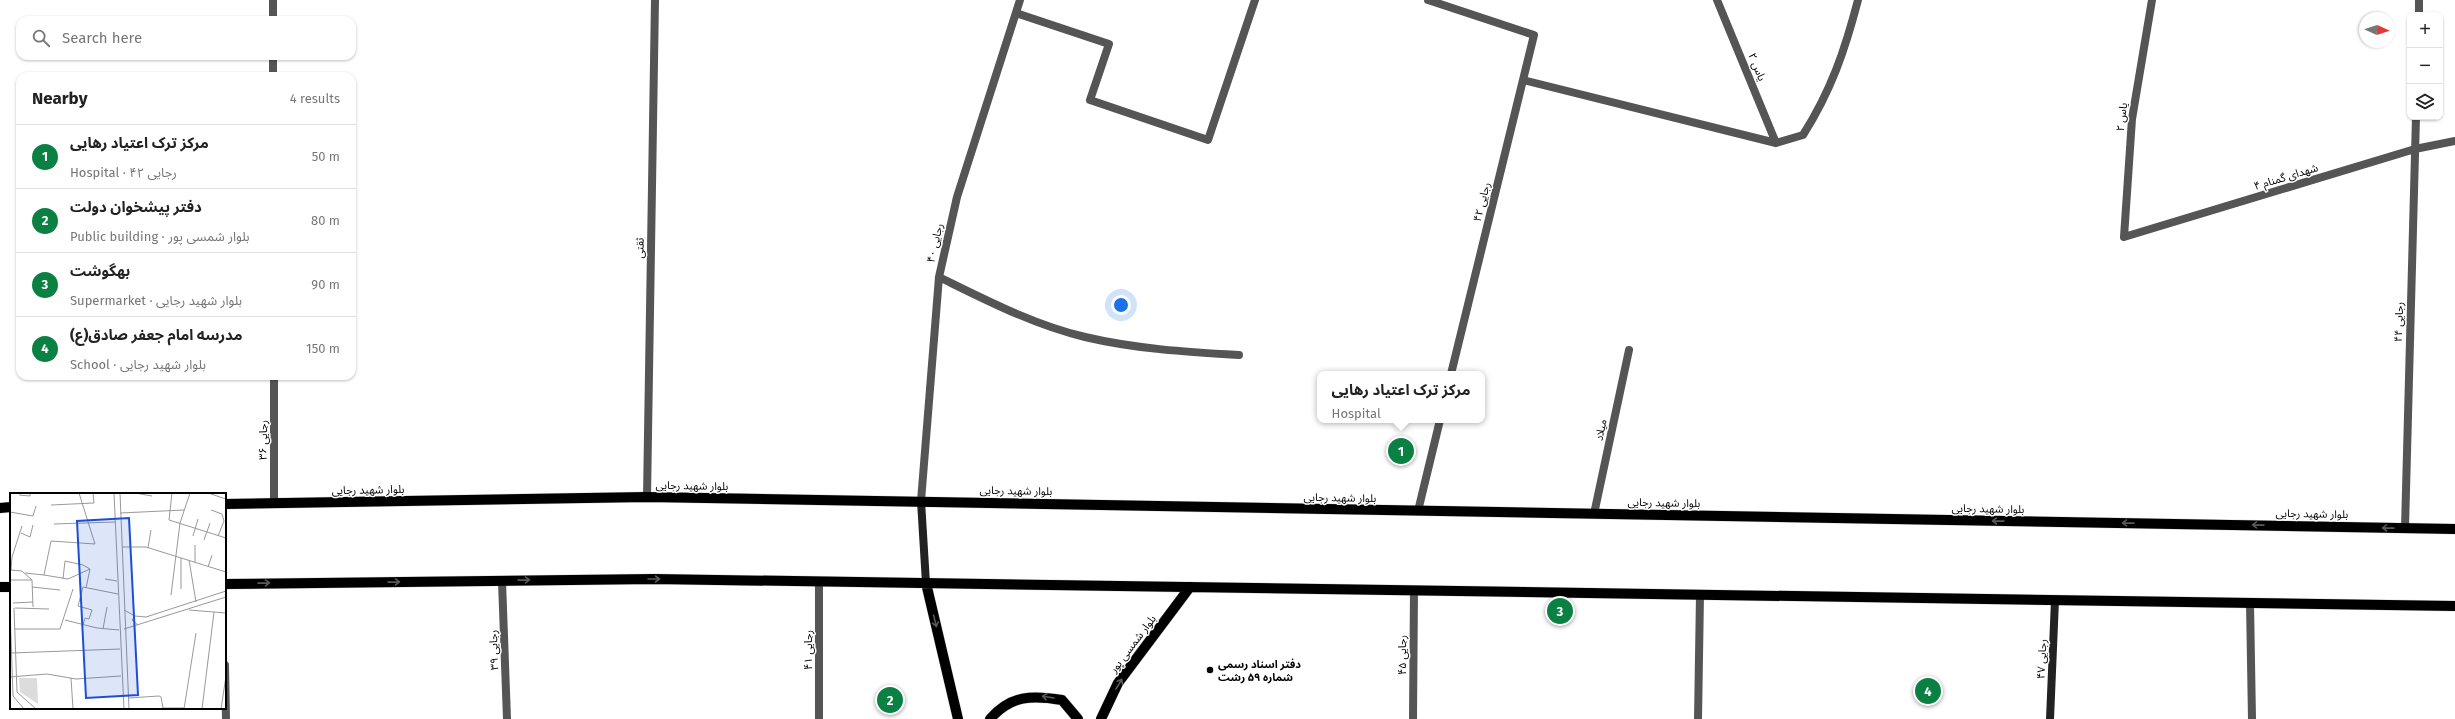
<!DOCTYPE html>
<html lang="en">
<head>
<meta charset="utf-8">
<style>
  :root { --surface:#fff; --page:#f6f6f6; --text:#222; --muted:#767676; --line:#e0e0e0; --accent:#0b8043 }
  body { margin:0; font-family:"Fira Sans","Noto Sans Arabic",sans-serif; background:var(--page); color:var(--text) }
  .controls { position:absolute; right:12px; top:12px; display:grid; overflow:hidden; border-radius:8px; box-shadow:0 1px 3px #0004 }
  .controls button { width:36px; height:36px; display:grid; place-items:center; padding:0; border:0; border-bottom:1px solid var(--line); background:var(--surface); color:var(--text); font:20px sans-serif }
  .compass { position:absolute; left:2359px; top:12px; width:36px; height:36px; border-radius:50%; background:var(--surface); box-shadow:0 1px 3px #0004; rotate:93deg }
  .you { position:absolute; left:1121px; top:305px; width:14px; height:14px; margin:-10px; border:3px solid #fff; border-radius:50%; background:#1a73e8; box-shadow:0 0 0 6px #1a73e833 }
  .badge { display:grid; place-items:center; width:26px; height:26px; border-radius:50%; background:var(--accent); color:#fff; font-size:13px; font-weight:700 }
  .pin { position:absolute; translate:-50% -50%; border:2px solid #fff; box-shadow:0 1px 4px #0006 }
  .popup { position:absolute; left:1317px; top:371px; width:168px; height:52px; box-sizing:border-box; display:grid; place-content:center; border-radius:8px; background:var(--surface); filter:drop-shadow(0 1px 3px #0005); font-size:13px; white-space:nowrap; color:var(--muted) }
  .popup b { font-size:15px; color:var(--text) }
  .popup::after { content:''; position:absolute; left:50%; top:100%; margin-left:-8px; border:8px solid transparent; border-top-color:var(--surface) }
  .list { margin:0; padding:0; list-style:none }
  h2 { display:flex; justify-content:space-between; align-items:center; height:52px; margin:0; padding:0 16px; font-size:17px }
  h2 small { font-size:13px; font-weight:400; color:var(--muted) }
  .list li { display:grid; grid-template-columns:26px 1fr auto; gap:12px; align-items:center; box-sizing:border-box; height:64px; padding:0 16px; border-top:1px solid var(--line) }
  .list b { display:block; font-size:15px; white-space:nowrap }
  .list p { margin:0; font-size:13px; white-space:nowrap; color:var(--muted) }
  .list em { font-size:13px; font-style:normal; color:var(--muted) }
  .icon { flex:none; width:22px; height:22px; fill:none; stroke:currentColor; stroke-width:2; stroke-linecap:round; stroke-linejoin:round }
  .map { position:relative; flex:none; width:2455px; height:719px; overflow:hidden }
  .search { position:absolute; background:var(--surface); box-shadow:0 1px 3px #0004; left:16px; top:16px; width:340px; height:44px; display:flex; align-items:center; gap:10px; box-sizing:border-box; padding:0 14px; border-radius:12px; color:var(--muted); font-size:15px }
  .panel { position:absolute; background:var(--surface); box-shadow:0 1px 3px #0004; left:16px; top:72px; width:340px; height:308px; border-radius:12px }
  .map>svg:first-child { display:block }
</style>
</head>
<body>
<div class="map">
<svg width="2455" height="719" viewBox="0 0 2455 719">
  <rect width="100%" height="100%" fill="#fff"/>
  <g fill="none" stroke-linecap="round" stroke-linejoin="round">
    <defs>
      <path id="primary" d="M225 504 647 497 2455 529
        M0 508 11 507
        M926 583 958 719
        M225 584 654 579 2455 606
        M0 587H11
        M990 719C1011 695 1032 695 1062 700L1078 719
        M1101 719 1118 683 1190 587"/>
    </defs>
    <!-- primary casing -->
    <use href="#primary" stroke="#dbdbdb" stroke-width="11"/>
    <!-- lane -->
    <path stroke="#555" stroke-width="8" d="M502 581 507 719
      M819 581V719
      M2250 603 2252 719
      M225 665 226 719
      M1413 719 1414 590
      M1698 719 1700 595"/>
    <!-- street -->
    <path stroke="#555" stroke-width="8" d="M273 0V20
      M1428 0 1534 35 1451 374
      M1717 0 1776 143
      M2152 0 2132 119 2124 237 2415 149 2455 141
      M1016 13 1109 44 1090 100 1208 140 1255 0
      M2419 15V0
      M273 56V76
      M1523 80 1776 143 1803 135C1831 91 1845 50 1858 0
      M939 277C986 300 1034 325 1085 337 1136 349 1187 352 1239 355
      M274 376V503
      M647 497 655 0
      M921 501 939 277 957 197 1020 0
      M1418 511 1440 420
      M1594 514 1629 350
      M2405 528 2416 117"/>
    <!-- secondary -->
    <path stroke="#222" stroke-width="8" d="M921 501 926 583
      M2050 719 2055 600"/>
    <!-- primary -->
    <use href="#primary" stroke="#000" stroke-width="10"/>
  </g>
  <!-- one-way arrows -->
  <defs><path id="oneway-shaft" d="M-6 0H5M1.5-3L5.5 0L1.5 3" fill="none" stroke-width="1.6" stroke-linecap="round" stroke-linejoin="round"/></defs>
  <g stroke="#595959">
    <use href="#oneway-shaft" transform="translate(1998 521) rotate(-179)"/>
    <use href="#oneway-shaft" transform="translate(2128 523) rotate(-179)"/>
    <use href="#oneway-shaft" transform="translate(2258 525) rotate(-179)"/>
    <use href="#oneway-shaft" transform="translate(2388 528) rotate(-179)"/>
    <use href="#oneway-shaft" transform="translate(654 579)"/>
    <use href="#oneway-shaft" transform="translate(524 580) rotate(-1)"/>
    <use href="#oneway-shaft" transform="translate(394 582) rotate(-1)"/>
    <use href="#oneway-shaft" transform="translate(264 583) rotate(-1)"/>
    <use href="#oneway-shaft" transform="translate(935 621) rotate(76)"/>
    <use href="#oneway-shaft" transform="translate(1119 684) rotate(-59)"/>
    <use href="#oneway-shaft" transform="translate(1048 697) rotate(-171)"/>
  </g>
  <!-- markers -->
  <circle fill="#000" stroke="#fff" stroke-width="1.5" cx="1210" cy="670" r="4"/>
  <g text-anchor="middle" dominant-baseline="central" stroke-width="3" stroke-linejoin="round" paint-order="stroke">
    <!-- street labels -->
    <g font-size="11" fill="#000" stroke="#fff">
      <text transform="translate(1757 67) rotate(68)">یاس ۲</text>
      <text transform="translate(2122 117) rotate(-83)">یاس ۲</text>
      <text transform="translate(2286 177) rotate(-17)">شهدای گمنام ۴</text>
      <text transform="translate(1482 202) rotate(-76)">رجایی ۴۲</text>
      <text transform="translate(935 243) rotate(-77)">رجایی ۴۰</text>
      <text transform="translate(640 248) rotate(-89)">ثقتی</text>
      <text transform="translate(2399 322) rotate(-88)">رجایی ۴۴</text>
      <text transform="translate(1601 430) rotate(-78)">میلاد</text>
      <text transform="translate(263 440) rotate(-90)">رجایی ۳۶</text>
      <text transform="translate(692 486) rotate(1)">بلوار شهید رجایی</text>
      <text transform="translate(368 490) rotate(-1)">بلوار شهید رجایی</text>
      <text transform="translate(1016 491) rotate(1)">بلوار شهید رجایی</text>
      <text transform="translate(1340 498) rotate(1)">بلوار شهید رجایی</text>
      <text transform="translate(1664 503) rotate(1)">بلوار شهید رجایی</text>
      <text transform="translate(1988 509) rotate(1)">بلوار شهید رجایی</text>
      <text transform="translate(2312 514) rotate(1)">بلوار شهید رجایی</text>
      <text transform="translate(1133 644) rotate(-53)">بلوار شمسی پور</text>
      <text transform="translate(494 650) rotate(-92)">رجایی ۳۹</text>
      <text transform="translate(808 650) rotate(-90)">رجایی ۴۱</text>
      <text transform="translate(1402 655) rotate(-90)">رجایی ۴۵</text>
      <text transform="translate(2042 659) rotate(-87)">رجایی ۴۷</text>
    </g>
    <!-- poi labels -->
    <g font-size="11" font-weight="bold" fill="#000" stroke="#fff" text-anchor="start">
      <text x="1218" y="664">دفتر اسناد رسمی<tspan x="1218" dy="13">شماره ۵۹ رشت</tspan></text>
    </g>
  </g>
  <!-- overview -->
  <g transform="translate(10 493)">
    <rect width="216" height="216" fill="#fff"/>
    <path d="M9 185H27L28 211 10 199Z" fill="#dcdcdc"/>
    <path fill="none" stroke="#999" stroke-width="1" d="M104 0 114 216M110 0 119 216M125 0 142 3M162 0 159 27 216 45M198 0 216 6M9 2 20 3V0M41 12 84 10 83 0M201 17 212 21 214 28 208 43M0 19 23 23 26 13M110 20 174 17M44 31 105 29M11 40 20 44 23 32M183 43 188 26M194 47 200 30M185 52V69M112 54H136L216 79M138 55 141 37M179 67 186 109M198 74 202 62M0 77 12 78 22 87 23 114M1 77 2 64 12 33M15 80 34 82 41 48 85 51 69 0M34 82 58 86 80 76M53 86 55 68 73 72 80 76M95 86 107 88M0 87H22M22 94 50 97M76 95 80 76M171 96V65M161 102 170 30 180 0M3 110 23 109M4 115 7 199 26 216M5 115 39 116M0 116 3 203 14 216M114 117 125 123 136 124 216 98M179 117 216 120M125 123 122 127 128 132M55 127 87 135 109 137M73 132 75 125 79 126 82 117 68 113 73 94 108 101M4 136H50L63 96M93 136 97 114M114 136 216 104M1 160 110 156M0 184 37 181 66 186 111 183M61 185 63 216M119 205 149 203 151 204 153 215H174M174 216 186 140M192 216 204 119M211 216 216 183"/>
    <path fill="#1d4ed8" fill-opacity="0.15" stroke="#1d4ed8" stroke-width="2" d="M119 25 128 202 76 205 67 28Z"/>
    <rect width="216" height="216" fill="none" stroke="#000" stroke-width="2"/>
  </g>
</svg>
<div class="controls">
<button>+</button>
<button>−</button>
<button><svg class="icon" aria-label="layers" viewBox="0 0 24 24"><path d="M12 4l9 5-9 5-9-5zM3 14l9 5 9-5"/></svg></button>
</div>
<svg class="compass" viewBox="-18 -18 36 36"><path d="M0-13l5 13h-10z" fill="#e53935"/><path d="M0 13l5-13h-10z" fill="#767676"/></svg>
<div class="you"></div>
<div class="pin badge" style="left:1401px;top:451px">1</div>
<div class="popup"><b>مرکز ترک اعتیاد رهایی</b>Hospital</div>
<div class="pin badge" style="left:890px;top:700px">2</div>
<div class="pin badge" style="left:1560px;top:611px">3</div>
<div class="pin badge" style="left:1928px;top:691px">4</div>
<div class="search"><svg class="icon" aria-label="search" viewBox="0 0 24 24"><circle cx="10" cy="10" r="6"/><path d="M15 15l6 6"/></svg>Search here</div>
<section class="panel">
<h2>Nearby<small>4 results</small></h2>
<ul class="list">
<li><span class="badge">1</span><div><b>مرکز ترک اعتیاد رهایی</b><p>Hospital · رجایی ۴۲</p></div><em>50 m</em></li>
<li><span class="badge">2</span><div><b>دفتر پیشخوان دولت</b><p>Public building · بلوار شمسی پور</p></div><em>80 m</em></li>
<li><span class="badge">3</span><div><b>بهگوشت</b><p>Supermarket · بلوار شهید رجایی</p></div><em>90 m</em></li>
<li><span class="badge">4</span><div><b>مدرسه امام جعفر صادق(ع)</b><p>School · بلوار شهید رجایی</p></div><em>150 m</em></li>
</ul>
</section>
</div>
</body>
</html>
